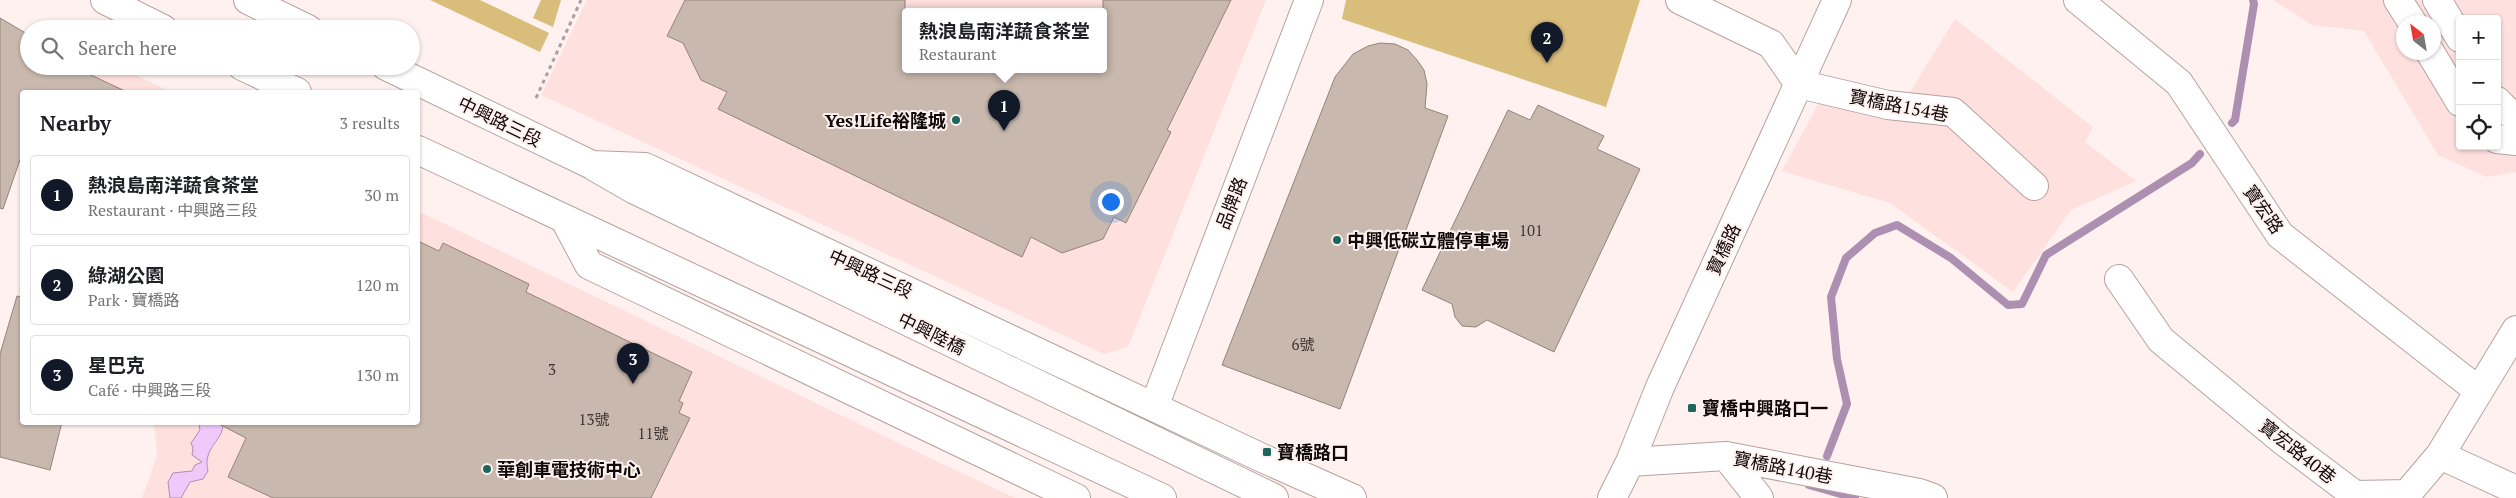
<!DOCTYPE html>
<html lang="en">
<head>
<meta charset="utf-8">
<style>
  :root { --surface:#fff; --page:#f6f6f6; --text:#202124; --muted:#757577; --line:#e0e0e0; --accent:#111827 }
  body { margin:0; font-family:"PT Serif","Noto Sans TC",serif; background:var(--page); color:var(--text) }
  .controls { position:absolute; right:15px; top:15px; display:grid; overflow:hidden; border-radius:5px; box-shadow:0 1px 4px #0004 }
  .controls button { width:45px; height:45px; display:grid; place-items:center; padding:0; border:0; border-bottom:1px solid var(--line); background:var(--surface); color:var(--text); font:25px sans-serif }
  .compass { position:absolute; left:2396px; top:15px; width:45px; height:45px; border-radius:50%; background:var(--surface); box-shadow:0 1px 4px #0004; rotate:329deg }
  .you { position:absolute; left:1110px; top:201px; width:18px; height:18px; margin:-12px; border:4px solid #fff; border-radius:50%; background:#1a73e8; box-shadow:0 0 0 8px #1a73e833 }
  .badge { display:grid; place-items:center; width:32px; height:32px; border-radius:50%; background:var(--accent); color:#fff; font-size:16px; font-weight:700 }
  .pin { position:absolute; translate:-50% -41px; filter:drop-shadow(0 1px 2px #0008) }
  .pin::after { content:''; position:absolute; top:26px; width:18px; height:15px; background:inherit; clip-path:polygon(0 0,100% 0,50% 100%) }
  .popup { position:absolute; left:902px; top:8px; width:205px; height:65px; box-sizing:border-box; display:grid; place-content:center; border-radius:5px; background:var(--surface); filter:drop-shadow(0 1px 4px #0005); font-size:16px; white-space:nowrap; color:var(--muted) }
  .popup b { font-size:19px; color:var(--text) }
  .popup::after { content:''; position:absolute; left:50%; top:100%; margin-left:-10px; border:10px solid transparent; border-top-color:var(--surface) }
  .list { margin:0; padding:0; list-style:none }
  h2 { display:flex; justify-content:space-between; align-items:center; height:65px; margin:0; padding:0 20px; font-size:21px }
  h2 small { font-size:16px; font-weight:400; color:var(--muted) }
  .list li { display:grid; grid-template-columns:32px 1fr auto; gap:15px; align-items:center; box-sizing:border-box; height:80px; margin:0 10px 10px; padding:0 10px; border:1px solid var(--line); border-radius:5px }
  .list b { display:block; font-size:19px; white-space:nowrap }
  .list p { margin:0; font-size:16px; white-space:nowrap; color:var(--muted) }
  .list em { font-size:16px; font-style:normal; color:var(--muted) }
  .icon { flex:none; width:28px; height:28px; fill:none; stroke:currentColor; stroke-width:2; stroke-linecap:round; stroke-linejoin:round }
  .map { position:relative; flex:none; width:2516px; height:498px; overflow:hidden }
  .search { position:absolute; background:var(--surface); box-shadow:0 1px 4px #0004; left:20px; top:20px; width:400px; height:55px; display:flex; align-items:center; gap:12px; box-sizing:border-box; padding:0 18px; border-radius:28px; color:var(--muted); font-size:19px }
  .panel { position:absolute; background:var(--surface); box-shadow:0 1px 4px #0004; left:20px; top:90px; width:400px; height:335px; border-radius:5px }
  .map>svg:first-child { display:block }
</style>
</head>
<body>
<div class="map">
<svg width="2516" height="498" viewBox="0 0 2516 498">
  <rect width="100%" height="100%" fill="#fef1ef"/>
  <!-- built -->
  <path fill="#fee0de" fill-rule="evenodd" d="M587 0H1266L1128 347 1104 354 541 95ZM905 12H1103V70H905Z
    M2273 0H2516V172L2486 177 2438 155 2364 31 2312 25ZM2460 19H2497V146H2460ZM2404 22H2434V52H2404Z
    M1955 19 2093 127 2085 142 2136 181 2071 210 2013 292 1890 203 1782 171 1832 78 1905 100Z
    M68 66H117L171 92H59Z
    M418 211 911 449 1015 498H142L157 456 154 423 418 422Z"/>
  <!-- green -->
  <path fill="#d9bd7b" d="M430 0H480L549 33 540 52Z
    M541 0H561L553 27 533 18Z
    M1346 0H1640L1606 107 1342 19Z"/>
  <!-- water -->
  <path fill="#f0c9fa" stroke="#ad8fb2" d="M202 423H223C224 441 202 447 208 471L203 479 190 482 181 498H170L168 482 173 473 192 471 195 465 202 462 192 455 193 448 191 443 200 430 199 426Z"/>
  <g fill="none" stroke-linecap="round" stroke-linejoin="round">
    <!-- stream -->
    <path stroke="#ad8fb2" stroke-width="8" d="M2232 123 2235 120 2254 4 2253 0
      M1827 456 1847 404 1837 359 1831 297 1846 258 1875 233 1897 225 1951 258 2008 305 2022 304 2046 255 2192 163 2200 154
      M1809 485 1855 498"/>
  </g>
  <!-- building -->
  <path fill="#c8b8ae" stroke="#93847a" d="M685 0H905V70H1103V0H1231L1167 130 1171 132 1126 223 1114 217 1103 239 1062 253 1031 237 1022 257 718 109 727 92 701 80 683 43 667 36Z
    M0 18 29 35V66H72L127 92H22V154L3 209 0 208Z
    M1380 43 1395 44 1408 50 1417 60 1424 70 1427 84 1425 108 1448 116 1340 409 1222 365 1335 77 1353 54 1368 46Z
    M1538 105 1604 136 1597 149 1640 169 1554 352 1487 320 1476 327 1462 326 1455 317 1452 304 1422 290 1508 110 1530 120Z
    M418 241 439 251 443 243 529 284 526 292 692 372 679 401 683 403 679 413 690 418 651 498H273L228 477 246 438 215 422H418Z
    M17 296 22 297V422H62L50 470 0 457V354Z"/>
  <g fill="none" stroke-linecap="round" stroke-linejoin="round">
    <defs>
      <path id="minor" d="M105 0 163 29
        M248 0 308 29
        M1680 0 1771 44 1799 84 1888 105 1953 112 2034 186
        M2078 0 2179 83 2280 235 2479 391
        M2398 0 2412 22
        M2437 0 2460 38
        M2430 52 2460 102
        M242 66 297 92
        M386 66 592 165 645 167 1260 457 1352 498
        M2497 101 2508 112 2516 116
        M2497 139 2516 141
        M418 150 1162 498
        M595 167 635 190 1274 498
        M565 220 589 265 1076 498
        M2119 279 2161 340 2282 440 2355 495 2407 494 2440 455 2516 330
        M1154 407 1309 0
        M2440 455 2516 490
        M1726 456 1759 498
        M1630 462 1726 456 1919 493 1933 498
        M1612 498 1630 462 1660 387 1837 0"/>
    </defs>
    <!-- minor casing -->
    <use href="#minor" stroke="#b5a2a0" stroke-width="30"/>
    <!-- path -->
    <path stroke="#aba09f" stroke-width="3" stroke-dasharray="4 4" stroke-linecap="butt" d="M536 98 581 0"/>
    <!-- minor -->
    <use href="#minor" stroke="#fff" stroke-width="28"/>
  </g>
  <!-- markers -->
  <g fill="#1d665e" stroke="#fef1ef" stroke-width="2">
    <circle cx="956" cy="120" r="5"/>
    <circle cx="1337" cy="240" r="5"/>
    <rect x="1687" y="403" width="10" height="10" rx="2.5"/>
    <rect x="1262" y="447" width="10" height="10" rx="2.5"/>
    <circle cx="487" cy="469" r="5"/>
  </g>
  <g text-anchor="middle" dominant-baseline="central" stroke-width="4" stroke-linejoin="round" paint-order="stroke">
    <!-- number labels -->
    <g font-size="15" fill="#3e3532">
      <text x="1531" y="230">101</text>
      <text x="1303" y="344">6號</text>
      <text x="552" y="369">3</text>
      <text x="594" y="419">13號</text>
      <text x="653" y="433">11號</text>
    </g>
    <!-- street labels -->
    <g font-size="18" fill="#100909" stroke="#fef1ef">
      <text transform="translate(1899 105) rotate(11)">寶橋路154巷</text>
      <text transform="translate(500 121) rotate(26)">中興路三段</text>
      <text transform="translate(1231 203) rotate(-69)">品牌路</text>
      <text transform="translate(2264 209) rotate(55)">寶宏路</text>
      <text transform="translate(1723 249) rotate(-65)">寶橋路</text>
      <text transform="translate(871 273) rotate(25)">中興路三段</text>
      <text transform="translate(932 333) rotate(26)">中興陸橋</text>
      <text transform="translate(2298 451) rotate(38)">寶宏路40巷</text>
      <text transform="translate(1783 467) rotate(11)">寶橋路140巷</text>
    </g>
    <!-- poi labels -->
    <g font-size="18" font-weight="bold" fill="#100909" stroke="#fef1ef" text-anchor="start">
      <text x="946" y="120" text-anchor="end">Yes!Life裕隆城</text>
      <text x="1347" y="240">中興低碳立體停車場</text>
      <text x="1702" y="408">寶橋中興路口一</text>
      <text x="1277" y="452">寶橋路口</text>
      <text x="497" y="469">華創車電技術中心</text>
    </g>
  </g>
</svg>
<div class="controls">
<button>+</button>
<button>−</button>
<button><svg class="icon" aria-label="locate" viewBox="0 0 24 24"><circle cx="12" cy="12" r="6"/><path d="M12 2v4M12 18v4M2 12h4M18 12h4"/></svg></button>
</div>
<svg class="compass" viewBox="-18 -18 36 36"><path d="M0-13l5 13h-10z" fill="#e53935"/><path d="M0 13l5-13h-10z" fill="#757577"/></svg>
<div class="you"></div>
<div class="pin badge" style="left:1004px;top:131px">1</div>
<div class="popup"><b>熱浪島南洋蔬食茶堂</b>Restaurant</div>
<div class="pin badge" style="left:1547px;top:63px">2</div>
<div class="pin badge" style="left:633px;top:384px">3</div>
<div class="search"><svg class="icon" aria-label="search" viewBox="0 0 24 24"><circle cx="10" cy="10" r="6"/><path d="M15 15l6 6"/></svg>Search here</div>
<section class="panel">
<h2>Nearby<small>3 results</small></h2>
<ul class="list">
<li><span class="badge">1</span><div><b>熱浪島南洋蔬食茶堂</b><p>Restaurant · 中興路三段</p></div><em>30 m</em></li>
<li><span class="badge">2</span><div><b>綠湖公園</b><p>Park · 寶橋路</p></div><em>120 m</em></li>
<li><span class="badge">3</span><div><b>星巴克</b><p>Café · 中興路三段</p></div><em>130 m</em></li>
</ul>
</section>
</div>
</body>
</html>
